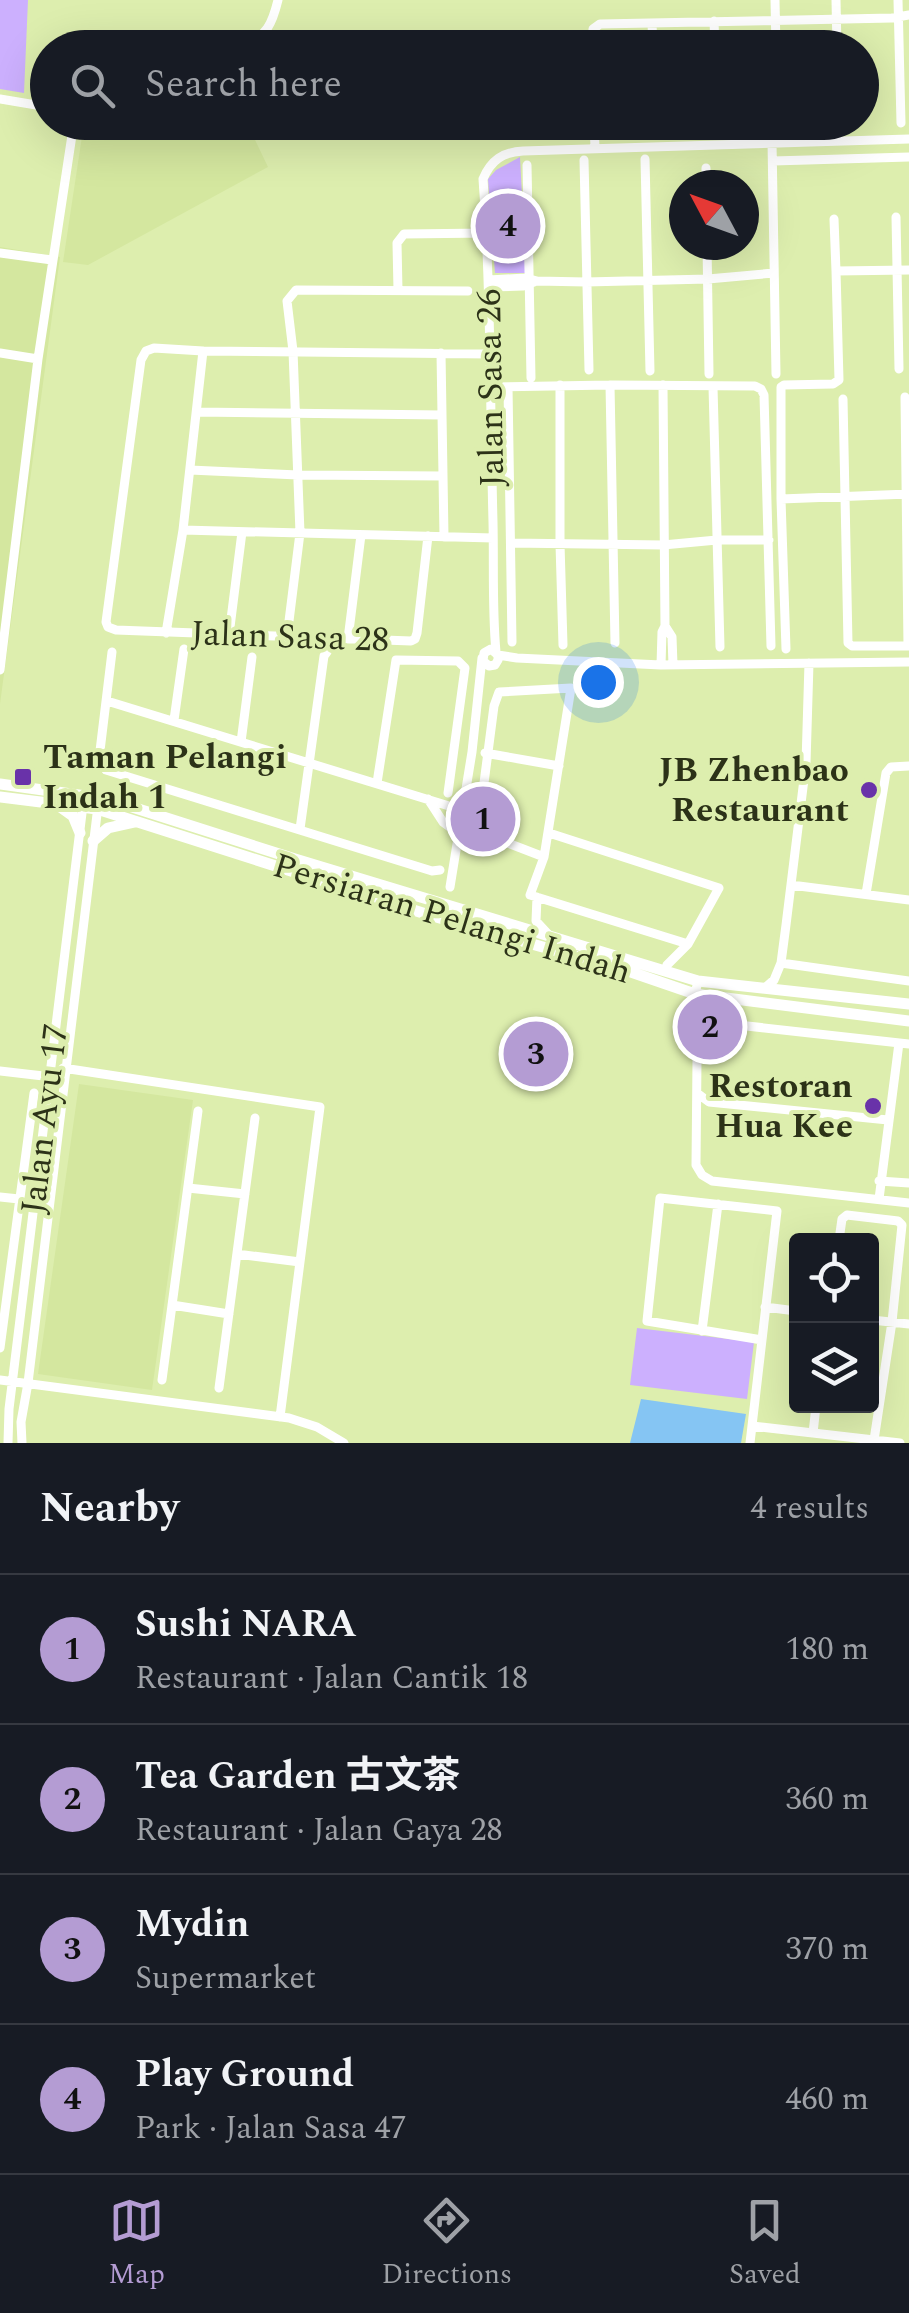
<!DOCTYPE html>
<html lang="en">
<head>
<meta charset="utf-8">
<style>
  :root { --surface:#171b24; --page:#242831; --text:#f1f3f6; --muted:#9ea1a6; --line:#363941; --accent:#b49cd3 }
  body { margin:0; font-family:Spectral,"Noto Sans SC",serif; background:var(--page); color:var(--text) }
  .controls { position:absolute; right:30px; bottom:30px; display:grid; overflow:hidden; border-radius:10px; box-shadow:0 10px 40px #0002 }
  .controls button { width:90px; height:90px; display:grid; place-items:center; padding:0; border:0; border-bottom:2px solid var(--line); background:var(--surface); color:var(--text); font:50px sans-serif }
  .compass { position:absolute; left:669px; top:170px; width:90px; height:90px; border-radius:50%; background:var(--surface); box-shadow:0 10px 40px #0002; rotate:311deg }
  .you { position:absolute; left:598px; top:682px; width:35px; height:35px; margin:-25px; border:8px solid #fff; border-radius:50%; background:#1a73e8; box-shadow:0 0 0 15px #1a73e833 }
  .badge { display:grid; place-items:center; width:65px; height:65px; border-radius:50%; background:var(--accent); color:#111; font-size:32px; font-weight:700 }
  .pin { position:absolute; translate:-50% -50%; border:5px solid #fff; box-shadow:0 2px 10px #0006 }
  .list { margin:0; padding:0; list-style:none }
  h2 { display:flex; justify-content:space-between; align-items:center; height:130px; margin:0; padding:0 40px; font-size:42px }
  h2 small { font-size:32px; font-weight:400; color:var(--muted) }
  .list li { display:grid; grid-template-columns:65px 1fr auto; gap:30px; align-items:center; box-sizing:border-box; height:150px; padding:0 40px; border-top:2px solid var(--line) }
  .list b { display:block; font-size:38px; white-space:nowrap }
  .list p { margin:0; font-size:32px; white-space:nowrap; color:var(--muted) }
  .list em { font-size:32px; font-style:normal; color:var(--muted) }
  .icon { flex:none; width:55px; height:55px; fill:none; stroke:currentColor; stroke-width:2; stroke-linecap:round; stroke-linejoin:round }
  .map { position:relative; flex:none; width:909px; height:1443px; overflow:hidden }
  .search { position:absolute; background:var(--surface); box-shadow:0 10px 40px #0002; left:30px; right:30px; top:30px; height:110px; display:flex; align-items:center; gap:25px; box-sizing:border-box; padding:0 35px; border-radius:55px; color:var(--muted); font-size:38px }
  .sheet { height:730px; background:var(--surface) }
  nav { display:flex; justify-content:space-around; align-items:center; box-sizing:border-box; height:140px; border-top:2px solid var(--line); background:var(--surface); font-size:28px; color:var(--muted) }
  nav a { display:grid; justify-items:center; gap:5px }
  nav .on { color:var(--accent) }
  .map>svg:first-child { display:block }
</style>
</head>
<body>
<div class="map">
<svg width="909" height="1443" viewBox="0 0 909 1443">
  <rect width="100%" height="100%" fill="#ddeeae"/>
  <!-- built -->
  <path fill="#d4e79f" d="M84 123H247L268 167 88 265 63 262Z
    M0 247 60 257 0 704Z
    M79 1084 193 1100 152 1390 38 1374Z"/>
  <!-- green -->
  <path fill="#ccb0fe" d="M0 0H28L24 93 0 89Z
    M520 157 526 273H495L488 179 496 170Z
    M637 1328 754 1342 747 1399 630 1385Z"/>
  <!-- water -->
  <path fill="#85c5f3" d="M641 1399 746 1414 741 1443H630Z"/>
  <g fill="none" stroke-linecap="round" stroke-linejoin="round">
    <!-- minor -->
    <path stroke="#fff" stroke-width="9" d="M775 0 776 48
      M836 0 837 48
      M898 0 901 123
      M714 21 715 48
      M652 23 653 48
      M244 48C267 34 272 25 278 0
      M592 48 593 29 600 24 892 18 909 15
      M0 99 48 107
      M594 122 595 148
      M655 122 656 128
      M717 122V128
      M778 122V128
      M840 122V127
      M772 142 776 374
      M645 159 650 371
      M584 160 589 370
      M773 161 909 157
      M527 165 531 378
      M706 168V185
      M896 217 899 369
      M834 219 836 271 909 270
      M707 245 709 374
      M0 253 52 260
      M489 280 526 278 537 281 586 282 708 279 774 273
      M489 287 523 286 534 282
      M398 290 397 243 404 234 487 233
      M0 353 38 359
      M441 353 444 537
      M560 385V544L563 645
      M610 385 615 643
      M490 387 610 385 755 386 761 389 764 395 771 646
      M508 387 512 642
      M713 387 720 647
      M905 397 908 646
      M843 399 848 643 852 646H909
      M197 412 442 415
      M190 470 298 475 443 476
      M781 499 909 494
      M183 530 493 538
      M428 536 417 633 415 639 411 641 116 630 108 627 106 622 141 360 146 351 154 348 203 351 489 354
      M511 543 663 545 717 540H769
      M665 626 672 637 673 665
      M166 633 183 530 203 351
      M229 635 242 532
      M287 637 300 533 293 351 287 301 296 290 468 291
      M348 639 361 535
      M786 649 781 499V387L784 385 833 384 839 380 836 271
      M112 652 99 759 106 770 432 871 440 870
      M496 652C492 609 494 566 493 522 490 408 491 293 483 179 491 160 503 152 523 151L909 139
      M498 655V660L495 665 489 666 483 661 484 653 491 649 498 655 517 658 661 665 909 662
      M661 665 662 632 665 626 663 385
      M0 670 38 359 74 122
      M107 701 462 810
      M174 720 184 649
      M241 742 252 657
      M485 753 559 766
      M377 783 396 660 458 661 465 668 448 793
      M428 799 443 822 458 833
      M300 829 324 656 327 652
      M549 833 719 888 688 944 667 965 665 971
      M544 857 487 835 478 829 494 706 499 692 571 688 544 857 530 895 688 944
      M791 885 909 900
      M450 887 472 752 482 658
      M866 894 886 773 891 767 909 766
      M537 897 536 921 548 934
      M781 963 909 981
      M698 981 695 994 697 1060 696 1165 702 1175 712 1181 909 1203
      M766 987 774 980 781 963 786 925 806 763 809 663
      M696 1013 711 1022 909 1044
      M63 1068 320 1107 280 1417
      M0 1071 52 1077
      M697 1093 709 1102 888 1120
      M879 1181 909 1183
      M188 1188 245 1194
      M0 1197 19 1199
      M879 1199 899 1043
      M839 1240 842 1219 847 1215 898 1221 902 1225 892 1322 874 1440
      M237 1254 300 1262
      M172 1305 229 1314
      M765 1307 796 1311
      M872 1320 909 1324
      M702 1331 718 1204
      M0 1348 34 1093
      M0 1380 289 1418 317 1427 344 1443
      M162 1380 198 1111
      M219 1388 255 1118
      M752 1426 900 1443
      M813 1433 816 1406
      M8 1443 9 1409 83 805
      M22 1443 21 1422 28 1383 98 806
      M750 1443C759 1366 768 1288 777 1211L660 1198 647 1321 762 1340"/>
    <!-- major -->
    <path stroke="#fff" stroke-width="11" d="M0 784 107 799 295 859 698 981 909 1004
      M0 797 97 809 429 915 628 971 695 994 909 1021
      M59 806 73 816 80 833
      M93 841 108 828 135 822"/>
  </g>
  <!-- markers -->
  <g fill="#6932a9" stroke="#ddeeae" stroke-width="4">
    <rect x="13" y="767" width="20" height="20" rx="5"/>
    <circle cx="869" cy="790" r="10"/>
    <circle cx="873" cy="1106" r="10"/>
  </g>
  <g text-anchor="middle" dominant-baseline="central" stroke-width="8" stroke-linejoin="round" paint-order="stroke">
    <!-- street labels -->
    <g font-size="35" fill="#2c3218" stroke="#ddeeae">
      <text transform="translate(491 388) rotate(-91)">Jalan Sasa 26</text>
      <text transform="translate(290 637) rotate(2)">Jalan Sasa 28</text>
      <text transform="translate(452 919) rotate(17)">Persiaran Pelangi Indah</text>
      <text transform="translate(45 1119) rotate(-83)">Jalan Ayu 17</text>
    </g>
    <!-- poi labels -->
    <g font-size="35" font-weight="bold" fill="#2c3218" stroke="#ddeeae" text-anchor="end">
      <text x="43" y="757" text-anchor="start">Taman Pelangi<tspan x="43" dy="40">Indah 1</tspan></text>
      <text x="849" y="770">JB Zhenbao<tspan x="849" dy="40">Restaurant</tspan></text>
      <text x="853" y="1086">Restoran<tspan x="853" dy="40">Hua Kee</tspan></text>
    </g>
  </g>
</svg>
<div class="controls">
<button><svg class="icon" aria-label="locate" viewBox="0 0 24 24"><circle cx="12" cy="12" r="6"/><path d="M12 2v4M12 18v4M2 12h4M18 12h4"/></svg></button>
<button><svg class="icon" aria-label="layers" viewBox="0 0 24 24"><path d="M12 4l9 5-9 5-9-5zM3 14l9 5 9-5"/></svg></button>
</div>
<svg class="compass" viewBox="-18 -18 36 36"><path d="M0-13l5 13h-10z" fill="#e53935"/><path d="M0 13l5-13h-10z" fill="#9ea1a6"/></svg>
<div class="you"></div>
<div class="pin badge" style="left:483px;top:819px">1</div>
<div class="pin badge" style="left:710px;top:1027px">2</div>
<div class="pin badge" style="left:536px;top:1054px">3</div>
<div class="pin badge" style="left:508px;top:226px">4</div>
<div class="search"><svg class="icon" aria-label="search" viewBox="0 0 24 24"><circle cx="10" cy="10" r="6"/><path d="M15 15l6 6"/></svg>Search here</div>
</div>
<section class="sheet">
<h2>Nearby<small>4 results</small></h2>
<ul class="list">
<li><span class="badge">1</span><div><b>Sushi NARA</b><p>Restaurant · Jalan Cantik 18</p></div><em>180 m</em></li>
<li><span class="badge">2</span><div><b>Tea Garden 古文茶</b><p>Restaurant · Jalan Gaya 28</p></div><em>360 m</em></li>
<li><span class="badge">3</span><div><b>Mydin</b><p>Supermarket</p></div><em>370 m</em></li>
<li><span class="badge">4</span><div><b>Play Ground</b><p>Park · Jalan Sasa 47</p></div><em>460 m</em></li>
</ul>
</section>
<nav>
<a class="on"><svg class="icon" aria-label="map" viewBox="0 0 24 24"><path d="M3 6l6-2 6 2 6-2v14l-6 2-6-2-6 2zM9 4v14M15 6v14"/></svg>Map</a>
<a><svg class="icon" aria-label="directions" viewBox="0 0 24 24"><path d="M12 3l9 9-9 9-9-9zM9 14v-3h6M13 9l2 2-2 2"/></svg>Directions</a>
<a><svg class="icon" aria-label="saved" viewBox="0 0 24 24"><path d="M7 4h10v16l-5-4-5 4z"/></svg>Saved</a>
</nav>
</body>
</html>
